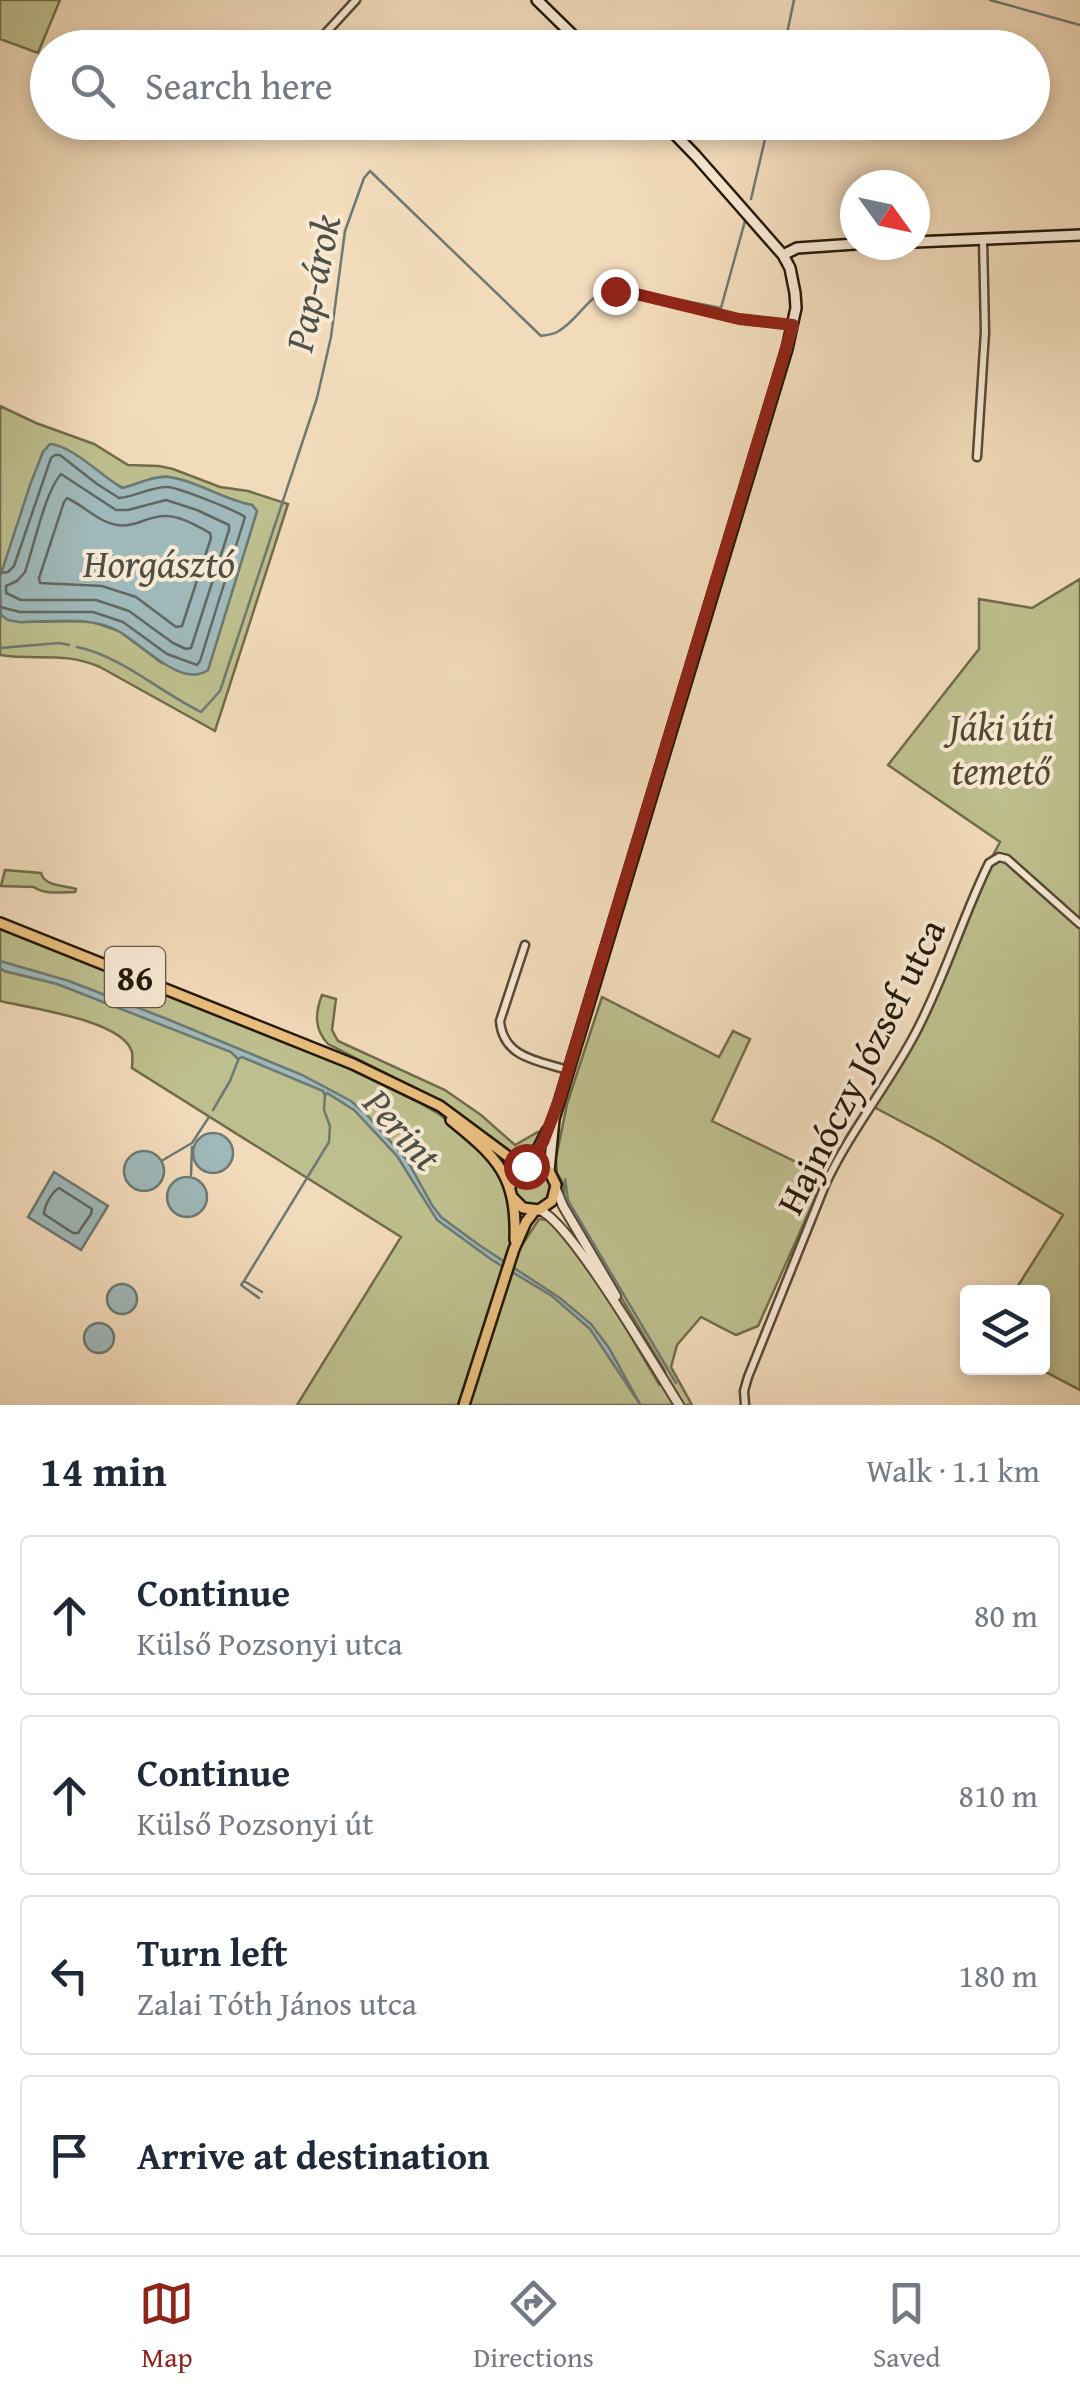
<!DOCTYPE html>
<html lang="en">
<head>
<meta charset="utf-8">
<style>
  :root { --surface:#fff; --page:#f2f2f3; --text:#1f2937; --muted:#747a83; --line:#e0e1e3; --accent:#8f2418 }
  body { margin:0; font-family:"Gentium Book Plus",serif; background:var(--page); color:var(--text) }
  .controls { position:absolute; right:30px; bottom:30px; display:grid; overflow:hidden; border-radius:10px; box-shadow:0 5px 15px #0003 }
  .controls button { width:90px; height:90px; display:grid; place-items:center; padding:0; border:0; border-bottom:2px solid var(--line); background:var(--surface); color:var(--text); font:50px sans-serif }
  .compass { position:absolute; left:840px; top:170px; width:90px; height:90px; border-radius:50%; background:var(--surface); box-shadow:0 5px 15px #0003; rotate:123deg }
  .stop { position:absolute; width:30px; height:30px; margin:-22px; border:8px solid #8f2418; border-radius:50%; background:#fff }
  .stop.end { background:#8f2418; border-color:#fff; box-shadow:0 2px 10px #0008 }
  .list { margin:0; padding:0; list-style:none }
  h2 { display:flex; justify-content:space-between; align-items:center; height:130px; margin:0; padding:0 40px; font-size:42px }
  h2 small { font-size:32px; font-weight:400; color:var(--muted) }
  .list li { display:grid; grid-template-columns:65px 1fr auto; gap:30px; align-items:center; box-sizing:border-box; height:160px; margin:0 20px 20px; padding:0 20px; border:2px solid var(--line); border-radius:10px }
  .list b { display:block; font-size:38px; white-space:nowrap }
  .list p { margin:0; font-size:32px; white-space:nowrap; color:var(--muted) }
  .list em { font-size:32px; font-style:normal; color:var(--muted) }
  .icon { flex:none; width:55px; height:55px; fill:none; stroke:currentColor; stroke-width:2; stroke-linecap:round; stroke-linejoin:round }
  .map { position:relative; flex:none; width:1080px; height:1405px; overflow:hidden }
  .search { position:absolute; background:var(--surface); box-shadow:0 5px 15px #0003; left:30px; right:30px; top:30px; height:110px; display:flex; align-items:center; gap:25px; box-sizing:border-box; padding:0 35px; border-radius:55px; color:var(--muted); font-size:38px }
  .sheet { height:850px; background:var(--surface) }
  nav { display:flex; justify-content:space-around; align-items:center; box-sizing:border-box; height:140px; border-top:2px solid var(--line); background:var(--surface); font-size:28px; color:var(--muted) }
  nav a { display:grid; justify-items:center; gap:5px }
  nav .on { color:var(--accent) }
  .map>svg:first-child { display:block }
</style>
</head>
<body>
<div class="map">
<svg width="1080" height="1405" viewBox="0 0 1080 1405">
  <rect width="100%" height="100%" fill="#f2dbbb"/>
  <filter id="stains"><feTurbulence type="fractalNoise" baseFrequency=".002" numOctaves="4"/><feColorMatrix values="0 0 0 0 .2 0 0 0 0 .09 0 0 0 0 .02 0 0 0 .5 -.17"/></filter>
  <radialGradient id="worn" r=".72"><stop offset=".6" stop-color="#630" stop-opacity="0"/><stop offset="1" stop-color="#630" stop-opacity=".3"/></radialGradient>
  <!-- green -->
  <path fill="#bebf8e" stroke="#706c4b" stroke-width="2.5" d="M0 0H60L38 53 0 39Z
    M0 406 36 423 94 444 128 465 159 466 173 469 220 487 248 491 288 504 215 731 100 667C63 651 37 661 0 655V610L1 615 19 622 90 621 119 631 162 663 208 669 257 511 252 505C223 500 198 481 169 477 155 475 136 485 123 488L103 476 43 452 0 577Z
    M1080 579V1390L1038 1368H1042V1292H1014L1063 1215 938 1141 872 1106 906 1050 985 870 1000 842 888 765 979 649V599L1032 608Z
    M5 870 41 873C45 887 64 885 76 889L75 892C62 892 44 895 34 887L1 886Z
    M0 929 74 957 329 1059 418 1102 439 1114 471 1140 502 1174 513 1225 512 1247 519 1250 539 1219 548 1220C594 1267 625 1328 659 1384L665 1371 564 1202V1185L557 1173 556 1158 567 1104 602 997 719 1057 733 1031 750 1039 712 1121 825 1176 758 1326 736 1335 701 1317 677 1345 671 1367 692 1405H297L401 1237 132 1068C132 1064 133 1056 132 1052 123 1020 29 1008 0 1001Z
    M322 995 336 999 332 1030 338 1041 445 1090 481 1115 515 1145 538 1132 545 1135 529 1161 523 1162 433 1097 328 1044C314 1029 315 1013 322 995Z
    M514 1187a19 19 0 1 1 38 0a19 19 0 1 1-38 0Z"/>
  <!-- water -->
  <path fill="#9fb9ba" stroke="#6d7973" stroke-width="2.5" d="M50 444C71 445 102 476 122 488 136 485 155 475 169 477 198 481 223 500 252 505L257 511 208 670C182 689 142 644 120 632 91 615 52 622 19 622L8 620 1 615 0 577 30 485 43 452Z
    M0 961 69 981 167 1019 302 1075 351 1101 366 1114 407 1160 432 1205 441 1217 479 1245 560 1298 591 1324 609 1348 640 1404 590 1329 552 1296 492 1260 437 1220 397 1156 354 1110 327 1093 325 1096 323 1091 242 1057 238 1059 231 1052 57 984 4 971 0 968Z
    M193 1153a20 20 0 1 1 40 0a20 20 0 1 1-40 0Z
    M124 1171a20 20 0 1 1 40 0a20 20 0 1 1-40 0Z
    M54 1172 108 1206 81 1250 28 1217Z
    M167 1197a20 20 0 1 1 40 0a20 20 0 1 1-40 0Z
    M107 1299a15 15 0 1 1 30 0a15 15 0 1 1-30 0Z
    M84 1338a15 15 0 1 1 30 0a15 15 0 1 1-30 0Z"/>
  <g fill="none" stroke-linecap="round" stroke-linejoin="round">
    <!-- shore -->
    <path stroke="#616861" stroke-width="2.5" d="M61 474 116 510H128L166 500 197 510 229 525V530L191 648 186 649 173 643 129 611 96 600H21L6 593V586L17 581 25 572C34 546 45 492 61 474Z
      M67 498C83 505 98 522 117 525 134 528 148 516 164 516 179 515 197 526 210 533L211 538 182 626 176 627 136 597 102 586 40 583 39 578 64 502Z
      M0 573 8 572 14 566 51 458 55 455H60L97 484 119 498C135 497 153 486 168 487 182 489 235 510 245 517L200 661 197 665 167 654 123 622 93 612H20L0 607
      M59 1188 92 1209 91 1214 78 1233H73L44 1214C44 1206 52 1192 59 1188Z"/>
    <!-- stream -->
    <path stroke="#6d7973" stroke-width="2.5" d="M990 0 1080 25
      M784 48 794 0
      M751 199 769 122
      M640 292 721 308 745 221
      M77 647C121 656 160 692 201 712L220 691 317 398 331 337 345 231 364 178 370 171 541 336C546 335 552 335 557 332 582 319 590 286 622 288
      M0 648 59 643 69 645
      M213 1110 230 1081 239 1058
      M163 1160 192 1143 209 1117
      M191 1175 192 1147
      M565 1179 568 1200 573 1209 676 1383
      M244 1281 241 1285 259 1298
      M262 1292 244 1281 329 1142 330 1126 324 1110 325 1094"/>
    <defs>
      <path id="minor" d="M312 48 356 0
        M599 298 615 291H624L739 319 793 325
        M977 457 985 332 983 239
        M525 945 500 1021C503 1058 539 1061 568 1070
        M745 1405 744 1391 748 1377 826 1183C851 1130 889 1084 916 1032 945 977 962 918 989 863L999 857 1007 859 1080 924"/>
      <path id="tertiary" d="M556 1189 563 1206 616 1296
        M539 1210C569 1219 657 1370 679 1405"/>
      <path id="secondary" d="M537 0 586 48
        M915 242 1080 235
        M783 255 797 248 855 244
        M530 1165 547 1131
        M549 1171 554 1119 787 349 796 308 795 293 790 268 783 255 696 156 663 122"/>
      <path id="primary" d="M0 923 353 1064 440 1106 510 1158 526 1166
        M451 1120C498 1158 517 1176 515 1240
        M511 1185 518 1171 534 1165 549 1171 556 1185 552 1201 539 1210 523 1208 513 1198
        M464 1405 514 1249 526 1222 535 1210"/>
    </defs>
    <!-- minor casing -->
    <use href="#minor" stroke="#574935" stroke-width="11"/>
    <!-- tertiary casing -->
    <use href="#tertiary" stroke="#574935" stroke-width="12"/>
    <!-- secondary casing -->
    <use href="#secondary" stroke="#231808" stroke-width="14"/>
    <!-- primary casing -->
    <use href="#primary" stroke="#231808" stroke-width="14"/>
    <!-- minor -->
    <use href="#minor" stroke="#f7e8d3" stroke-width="6"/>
    <!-- tertiary -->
    <use href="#tertiary" stroke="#f7e8d3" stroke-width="8"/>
    <!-- secondary -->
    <use href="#secondary" stroke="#f7e8d3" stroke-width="9"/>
    <!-- primary -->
    <use href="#primary" stroke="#e9be7e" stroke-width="9"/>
  </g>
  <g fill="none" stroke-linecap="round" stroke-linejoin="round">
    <!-- route -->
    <path stroke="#8f2418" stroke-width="12" d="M526 1166 530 1165 543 1142 559 1100 793 325 739 319 624 291H615"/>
  </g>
  <g text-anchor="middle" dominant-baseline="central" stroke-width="8" stroke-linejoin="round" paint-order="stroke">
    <!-- shield labels -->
    <rect fill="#f7e8d3" stroke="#635645" stroke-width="2.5" x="105" y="947" width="60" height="60" rx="8"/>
    <g font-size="35" font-weight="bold" fill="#231808">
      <text x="135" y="977">86</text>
    </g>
    <!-- park labels -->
    <g font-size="38" font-style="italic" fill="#524a30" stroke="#f7e8d3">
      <text x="1001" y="726">Jáki úti<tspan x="1001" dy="44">temető</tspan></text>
    </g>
    <!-- street labels -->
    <g font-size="38" fill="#231808" stroke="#f7e8d3">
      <text transform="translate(860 1066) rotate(-63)">Hajnóczy József utca</text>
    </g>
    <!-- water labels -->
    <g font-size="40" font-style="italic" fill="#4e5046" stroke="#f7e8d3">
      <text transform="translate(312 283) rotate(-78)">Pap-árok</text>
      <text x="159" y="562">Horgásztó</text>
      <text transform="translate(403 1129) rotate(48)">Perint</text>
    </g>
  </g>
  <rect width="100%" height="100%" filter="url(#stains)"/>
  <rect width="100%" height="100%" fill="url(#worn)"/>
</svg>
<div class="controls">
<button><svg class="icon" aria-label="layers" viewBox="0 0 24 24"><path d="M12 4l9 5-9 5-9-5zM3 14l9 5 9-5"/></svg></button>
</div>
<svg class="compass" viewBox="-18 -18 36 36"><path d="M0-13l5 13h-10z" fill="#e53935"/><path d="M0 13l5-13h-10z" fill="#747a83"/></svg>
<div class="stop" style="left:526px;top:1166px"></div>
<div class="stop end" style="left:615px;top:291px"></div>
<div class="search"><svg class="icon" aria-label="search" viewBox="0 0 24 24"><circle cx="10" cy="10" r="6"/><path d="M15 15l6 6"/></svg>Search here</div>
</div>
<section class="sheet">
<h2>14 min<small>Walk · 1.1 km</small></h2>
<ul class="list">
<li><svg class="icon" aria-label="ahead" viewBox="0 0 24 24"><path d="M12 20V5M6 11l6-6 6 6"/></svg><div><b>Continue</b><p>Külső Pozsonyi utca</p></div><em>80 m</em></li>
<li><svg class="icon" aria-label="ahead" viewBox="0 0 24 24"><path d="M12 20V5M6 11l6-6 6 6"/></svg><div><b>Continue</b><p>Külső Pozsonyi út</p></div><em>810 m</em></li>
<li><svg class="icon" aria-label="left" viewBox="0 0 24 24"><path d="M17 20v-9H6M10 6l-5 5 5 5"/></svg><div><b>Turn left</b><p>Zalai Tóth János utca</p></div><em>180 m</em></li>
<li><svg class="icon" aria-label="arrive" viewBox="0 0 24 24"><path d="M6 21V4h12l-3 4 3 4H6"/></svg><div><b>Arrive at destination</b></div></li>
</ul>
</section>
<nav>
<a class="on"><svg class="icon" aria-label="map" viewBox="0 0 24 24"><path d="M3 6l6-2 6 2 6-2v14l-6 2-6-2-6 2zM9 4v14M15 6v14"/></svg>Map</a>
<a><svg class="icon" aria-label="directions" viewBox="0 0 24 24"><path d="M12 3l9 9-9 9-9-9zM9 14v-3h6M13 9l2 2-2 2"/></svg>Directions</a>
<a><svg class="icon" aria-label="saved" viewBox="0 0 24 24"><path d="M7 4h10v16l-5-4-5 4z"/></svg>Saved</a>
</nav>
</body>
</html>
